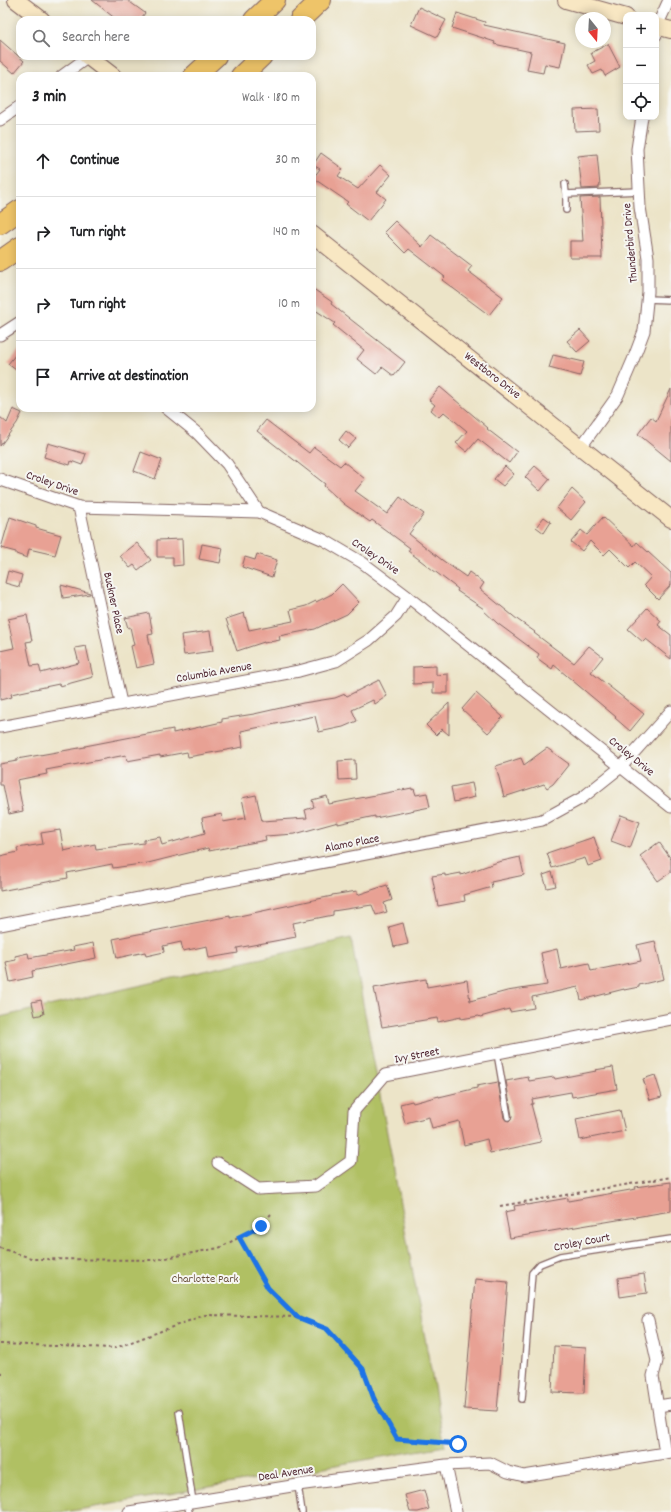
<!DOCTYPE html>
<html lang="en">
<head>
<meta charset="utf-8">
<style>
  :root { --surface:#fff; --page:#f6f6f6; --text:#202124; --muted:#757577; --line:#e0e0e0 }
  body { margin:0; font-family:Dekko,sans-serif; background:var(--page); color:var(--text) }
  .controls { position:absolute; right:12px; top:12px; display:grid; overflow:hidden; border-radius:8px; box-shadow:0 2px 10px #0003 }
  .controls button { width:36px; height:36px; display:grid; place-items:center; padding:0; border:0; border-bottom:1px solid var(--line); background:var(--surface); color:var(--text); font:20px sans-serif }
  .compass { position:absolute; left:575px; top:12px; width:36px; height:36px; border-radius:50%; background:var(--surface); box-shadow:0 2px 10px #0003; rotate:162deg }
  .stop { position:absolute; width:12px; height:12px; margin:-9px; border:3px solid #1a73e8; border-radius:50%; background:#fff }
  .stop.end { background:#1a73e8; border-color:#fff; box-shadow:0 1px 4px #0008 }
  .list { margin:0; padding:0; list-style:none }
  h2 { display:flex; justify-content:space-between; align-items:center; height:52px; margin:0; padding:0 16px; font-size:17px }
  h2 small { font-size:13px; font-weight:400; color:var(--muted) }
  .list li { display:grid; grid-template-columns:26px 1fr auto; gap:12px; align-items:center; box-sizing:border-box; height:72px; padding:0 16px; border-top:1px solid var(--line) }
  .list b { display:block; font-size:15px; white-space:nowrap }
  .list em { font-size:13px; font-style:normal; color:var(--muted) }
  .icon { flex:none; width:22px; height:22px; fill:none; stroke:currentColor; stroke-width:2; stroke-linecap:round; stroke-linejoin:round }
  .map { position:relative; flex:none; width:671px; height:1512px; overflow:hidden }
  .search { position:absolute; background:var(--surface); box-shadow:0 2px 10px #0003; left:16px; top:16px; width:300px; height:44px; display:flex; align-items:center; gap:10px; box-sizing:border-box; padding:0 14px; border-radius:12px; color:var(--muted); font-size:15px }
  .panel { position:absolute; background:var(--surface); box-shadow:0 2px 10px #0003; left:16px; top:72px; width:300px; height:340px; border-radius:12px }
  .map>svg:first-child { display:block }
</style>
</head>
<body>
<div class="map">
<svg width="671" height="1512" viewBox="0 0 671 1512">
  <rect width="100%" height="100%" fill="#f6f6f2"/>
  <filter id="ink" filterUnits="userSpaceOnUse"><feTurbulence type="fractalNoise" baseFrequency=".025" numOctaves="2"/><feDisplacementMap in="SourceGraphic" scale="8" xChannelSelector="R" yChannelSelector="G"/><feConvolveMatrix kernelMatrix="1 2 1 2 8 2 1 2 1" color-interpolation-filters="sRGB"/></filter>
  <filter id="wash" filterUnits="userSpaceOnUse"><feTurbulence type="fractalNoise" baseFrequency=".012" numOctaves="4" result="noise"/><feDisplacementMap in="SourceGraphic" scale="16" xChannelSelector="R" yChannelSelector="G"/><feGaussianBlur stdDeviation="0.9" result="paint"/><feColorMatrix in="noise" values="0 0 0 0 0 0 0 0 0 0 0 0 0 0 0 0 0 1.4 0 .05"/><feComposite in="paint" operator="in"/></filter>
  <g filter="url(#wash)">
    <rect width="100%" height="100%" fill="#ece4c8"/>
    <!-- green -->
    <path fill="#b0c064" stroke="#7d7048" d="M351 938 445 1446 66 1512H0V1017Z"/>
    <g id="blocks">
      <!-- building -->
      <path fill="#e8a194" d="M92 0H127L145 13 140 20H117Z
        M419 7 446 20 437 37 411 25Z
        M457 13 485 22 484 25 565 43 560 67 545 64 543 73 527 70 531 52 494 44 495 42 452 28Z
        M0 40 24 61 14 73 0 61Z
        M608 44 620 67 605 76 602 70 593 74 588 65 595 61 591 53Z
        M598 109 599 130 575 131 574 110Z
        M321 153 343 169 338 176 358 189 380 165 391 175 377 192 386 199 368 221 346 204 348 202 313 178 320 169 313 165Z
        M597 154 600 186H599V188L582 189 578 156Z
        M600 197 602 258H570V241H583L580 198Z
        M395 221 422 247 431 235 472 266 468 271 503 297 489 315 442 280 445 277 409 249 405 253 384 232Z
        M312 288 332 302 331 304 405 362 394 376 382 367 376 374 357 359 364 350 333 325 335 323 312 308Z
        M580 330 590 341 577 352 567 341Z
        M20 349V373L8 364Z
        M553 355 584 362 580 376 549 368Z
        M440 387 488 428 487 429 517 452 509 463 478 439 467 452 456 443 467 431 444 412 439 417 431 410 435 405 429 400Z
        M671 389V461L638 434 651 417 656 421Z
        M13 409 22 413 17 423 0 446V417L7 423Z
        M266 420 309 453 314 447 340 466 344 462 365 479 355 491 387 514 400 497 413 507V506L424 514 409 534 442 560 466 577 469 572 484 583 480 589 518 620 535 632 534 633 574 663 589 646 603 657 591 672 644 714 630 731 615 718 616 717 554 665 552 669 537 658 539 654 497 623 483 610 484 609 457 591 458 589 408 551 410 548 372 520 370 522 344 504 324 486 325 484 257 431Z
        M346 431 356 439 348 448 339 440Z
        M48 443 86 454 82 465 71 461 70 465 44 457Z
        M141 452 162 460 155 479 134 471Z
        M505 466 514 474 503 486 494 479Z
        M535 466 550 479 540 491 525 477Z
        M572 489 586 502 571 520 557 508Z
        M10 517 36 526V528L61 535 55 555 29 549 27 558 16 554V552L1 548Z
        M544 517 551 522 544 533 536 527Z
        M603 517 634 546 637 542 671 573V585L658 599 644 585 651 577 635 562 629 568 610 549 604 555 590 541 582 551 571 542 581 530 587 535Z
        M182 539 183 565 173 566V557H157V540Z
        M137 543 151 560 138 570 134 565 130 568 120 556Z
        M202 544 223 548 220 563 199 559Z
        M257 554 277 560 272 577 242 567 245 557 255 560Z
        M8 571 22 575 19 587 5 583Z
        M342 584 359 602 347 614 315 629 279 636 280 640 264 643V642L237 651 226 619 244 613 249 630 293 621 290 610 306 606 316 601V602L332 594Z
        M61 585 90 593V594L63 598Z
        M647 608 661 621 658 625 671 635V659L646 639 643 642 628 629Z
        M149 613 153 634 148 635 154 664 136 668 131 646 134 645 130 627 128 628 125 618Z
        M27 615 32 641 26 642 31 666 39 665 41 673 79 663 75 648 86 646 93 677 60 686 59 684 11 694 12 697 0 700V651L14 648 8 619Z
        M210 631 213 651 184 655 181 635Z
        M436 666V675L448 674V693H433V683L413 684V667Z
        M379 680 387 696 375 704 373 700 352 710 357 721 343 727 319 732 315 716 241 731 243 747 188 757 187 752 160 757V755L127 761 126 755 46 770 47 774 17 780 23 811 9 814 3 785H0V764L17 761V759L85 747V746L173 729V733L222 722V719L254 714 303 703 335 698 345 694 347 696Z
        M476 693 503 717 488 733 462 709Z
        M449 703V735L442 729 436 735 426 725Z
        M547 748 569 764 553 784 547 788 544 784 504 797 496 766 521 758 524 765Z
        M355 760 356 779 339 780 338 761Z
        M472 783 475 797 454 802 451 787Z
        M412 788V790L414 789 416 795 427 793 430 807 375 818V816L338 824V822L295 834 265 836 266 840 209 851 208 848 148 863 113 868 112 864 67 873 68 878 0 891V856L18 852 17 848 43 844 41 833 60 830 64 851 95 844 96 849 144 843V840L160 837 162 845 205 833 202 818 222 814 223 822 246 818 242 798 256 795 262 821 307 818 305 810 314 807 312 800 327 796 329 804Z
        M621 815 640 822 630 848 611 841Z
        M594 837 602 861 588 866 585 858 552 868 547 853Z
        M659 842 671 859V872L658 881 640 856Z
        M520 857 524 875 491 882 492 887 464 895 465 901 438 906 432 876 445 874V876L461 873V875L498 862Z
        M552 872 556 886 547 888 543 875Z
        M387 885 392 900 384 903 387 912 376 915 372 905 333 911V915L293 923 296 937 237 948 238 953 209 958 207 946 183 951 181 942 163 946 164 952 146 956 145 952 117 958 113 939 230 916V918L332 896V895L357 891V895Z
        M403 923 408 944 394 947 389 927Z
        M655 941 664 979 639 985V987L624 990V989L581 1000 578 987 532 997 534 1008 510 1012 509 1009 480 1017 479 1016 461 1019V1017L438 1022 437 1018 382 1027 374 988 426 979 427 987 467 980 470 1001 507 991 547 985 541 953 557 949 561 969 589 963 591 971 641 961 637 945Z
        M93 943 96 958 32 971 33 977 10 982 6 962 16 960 15 956 28 953 29 958 74 950 73 947Z
        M41 1000 44 1014 35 1016 32 1002Z
        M613 1067 617 1089 572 1097 571 1092 532 1099 533 1104H531L541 1142 490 1153 487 1139 464 1145 459 1121 432 1128 429 1117 405 1123 400 1104 412 1101 413 1103 439 1096V1097L477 1088V1086L498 1082 504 1118 508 1121 511 1120 512 1116 506 1081 528 1077 529 1081 554 1077 555 1079 596 1071 595 1070Z
        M655 1075 662 1097 650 1100 643 1079Z
        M620 1110 625 1131 580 1140 576 1119Z
        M671 1182V1211L510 1238 505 1212 515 1210 514 1206 527 1204V1205L568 1198V1201L636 1189 635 1187Z
        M644 1274 647 1293 620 1297 618 1278Z
        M475 1279 508 1282 497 1411 464 1409Z
        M554 1346 586 1348 584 1393 552 1392Z
        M424 1490 429 1509 418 1512H410L405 1495Z"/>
    </g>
  </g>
  <g filter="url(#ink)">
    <use href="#blocks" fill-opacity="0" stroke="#836462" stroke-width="1"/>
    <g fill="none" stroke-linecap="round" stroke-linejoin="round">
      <defs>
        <path id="lane" d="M565 184 566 194
          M566 210V194L640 191
          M647 299 671 300
          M497 1053 508 1117
          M522 1399 532 1273 540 1264 560 1256 671 1239
          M179 1412 193 1502
          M298 1485 302 1512
          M187 1503 189 1512"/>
        <path id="street" d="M656 35 657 26 669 0
          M62 76 88 57
          M0 120 20 106
          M0 335 20 322
          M166 408 197 433 227 464 259 512
          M581 447 618 395 633 360 644 331 648 292V258L640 207 637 149 642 117
          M0 479 4 481 79 507 259 512 324 540 363 563 408 597 671 807
          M79 507 121 703
          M0 727 299 671 336 661 369 640 396 616 408 597
          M0 925 542 820 582 798 621 767 671 711
          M218 1163 258 1189 316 1186 351 1161 354 1111 385 1075 671 1019
          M648 1320 657 1361 653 1376 665 1453
          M658 1406 671 1404
          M446 1465 456 1512
          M129 1512 298 1485 446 1465 490 1463 508 1472 524 1476 671 1452"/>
        <path id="secondary" d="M16 0 42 20
          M566 0 626 17
          M656 26 671 30
          M87 56 113 76
          M312 234 671 519"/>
        <path id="highway" d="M254 20 275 0
          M300 20 321 0
          M194 76 216 56
          M241 76 262 56
          M0 224 20 210
          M0 261 20 247"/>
      </defs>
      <!-- lane casing -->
      <use href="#lane" stroke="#836462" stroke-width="8"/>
      <!-- street casing -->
      <use href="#street" stroke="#836462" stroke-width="13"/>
      <!-- secondary casing -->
      <use href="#secondary" stroke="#836462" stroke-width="18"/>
      <!-- highway casing -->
      <use href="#highway" stroke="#836462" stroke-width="22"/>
      <!-- path -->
      <path stroke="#836462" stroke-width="2" stroke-dasharray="3 3" stroke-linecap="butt" d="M500 1206 671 1177
        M239 1237 268 1288 297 1317
        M0 1248 34 1259 155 1260 219 1248 261 1226 271 1214
        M0 1344 115 1348 205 1315 297 1317 327 1329 363 1369 375 1399 397 1439 458 1444
        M0 1372 4 1376"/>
      <!-- lane -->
      <use href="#lane" stroke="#fff" stroke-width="5.5"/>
      <!-- street -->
      <use href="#street" stroke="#fff" stroke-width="11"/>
      <!-- secondary -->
      <use href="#secondary" stroke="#f8e7c3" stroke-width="16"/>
      <!-- highway -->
      <use href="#highway" stroke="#eec469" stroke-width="20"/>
    </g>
  </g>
  <g fill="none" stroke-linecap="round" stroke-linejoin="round" filter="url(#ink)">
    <!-- route -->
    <path stroke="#1a73e8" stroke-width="5" d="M261 1226 239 1237 268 1288 297 1317 327 1329 363 1369 374 1399 397 1439 458 1444"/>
  </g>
  <g text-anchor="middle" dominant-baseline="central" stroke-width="4" stroke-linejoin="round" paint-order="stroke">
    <!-- street labels -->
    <g font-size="12" fill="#4a1f2b" stroke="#f6f6f2">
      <text transform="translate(631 243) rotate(-95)">Thunderbird Drive</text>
      <text transform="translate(492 376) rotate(38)">Westboro Drive</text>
      <text transform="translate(52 484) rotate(19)">Croley Drive</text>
      <text transform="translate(375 557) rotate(34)">Croley Drive</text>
      <text transform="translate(113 603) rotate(78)">Buckner Place</text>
      <text transform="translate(214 673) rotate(-10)">Columbia Avenue</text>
      <text transform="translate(631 757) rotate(39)">Croley Drive</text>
      <text transform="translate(352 844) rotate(-11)">Alamo Place</text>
      <text transform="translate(417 1056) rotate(-11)">Ivy Street</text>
      <text transform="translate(582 1243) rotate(-11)">Croley Court</text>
      <text transform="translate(286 1474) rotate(-9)">Deal Avenue</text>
    </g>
    <!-- park labels -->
    <g font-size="12" fill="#694f3c" stroke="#f6f6f2">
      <text x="205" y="1279">Charlotte Park</text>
    </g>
  </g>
</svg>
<div class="controls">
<button>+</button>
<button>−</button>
<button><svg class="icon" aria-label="locate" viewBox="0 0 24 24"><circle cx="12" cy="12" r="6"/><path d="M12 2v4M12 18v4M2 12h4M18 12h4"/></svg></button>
</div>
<svg class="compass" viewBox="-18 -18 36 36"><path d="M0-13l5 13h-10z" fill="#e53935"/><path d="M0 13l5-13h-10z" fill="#757577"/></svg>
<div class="stop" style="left:458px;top:1444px"></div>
<div class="stop end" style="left:261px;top:1226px"></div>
<div class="search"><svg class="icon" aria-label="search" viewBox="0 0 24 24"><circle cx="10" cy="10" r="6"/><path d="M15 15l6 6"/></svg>Search here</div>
<section class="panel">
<h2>3 min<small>Walk · 180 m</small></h2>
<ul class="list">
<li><svg class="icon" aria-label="ahead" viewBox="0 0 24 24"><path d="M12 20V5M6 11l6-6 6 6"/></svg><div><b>Continue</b></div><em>30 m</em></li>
<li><svg class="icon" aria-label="right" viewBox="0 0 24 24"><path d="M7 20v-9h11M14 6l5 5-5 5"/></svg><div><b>Turn right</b></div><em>140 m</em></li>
<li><svg class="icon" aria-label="right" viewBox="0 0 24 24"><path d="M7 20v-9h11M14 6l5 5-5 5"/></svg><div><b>Turn right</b></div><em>10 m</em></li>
<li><svg class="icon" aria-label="arrive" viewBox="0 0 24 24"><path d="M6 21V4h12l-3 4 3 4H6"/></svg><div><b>Arrive at destination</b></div></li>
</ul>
</section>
</div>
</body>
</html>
